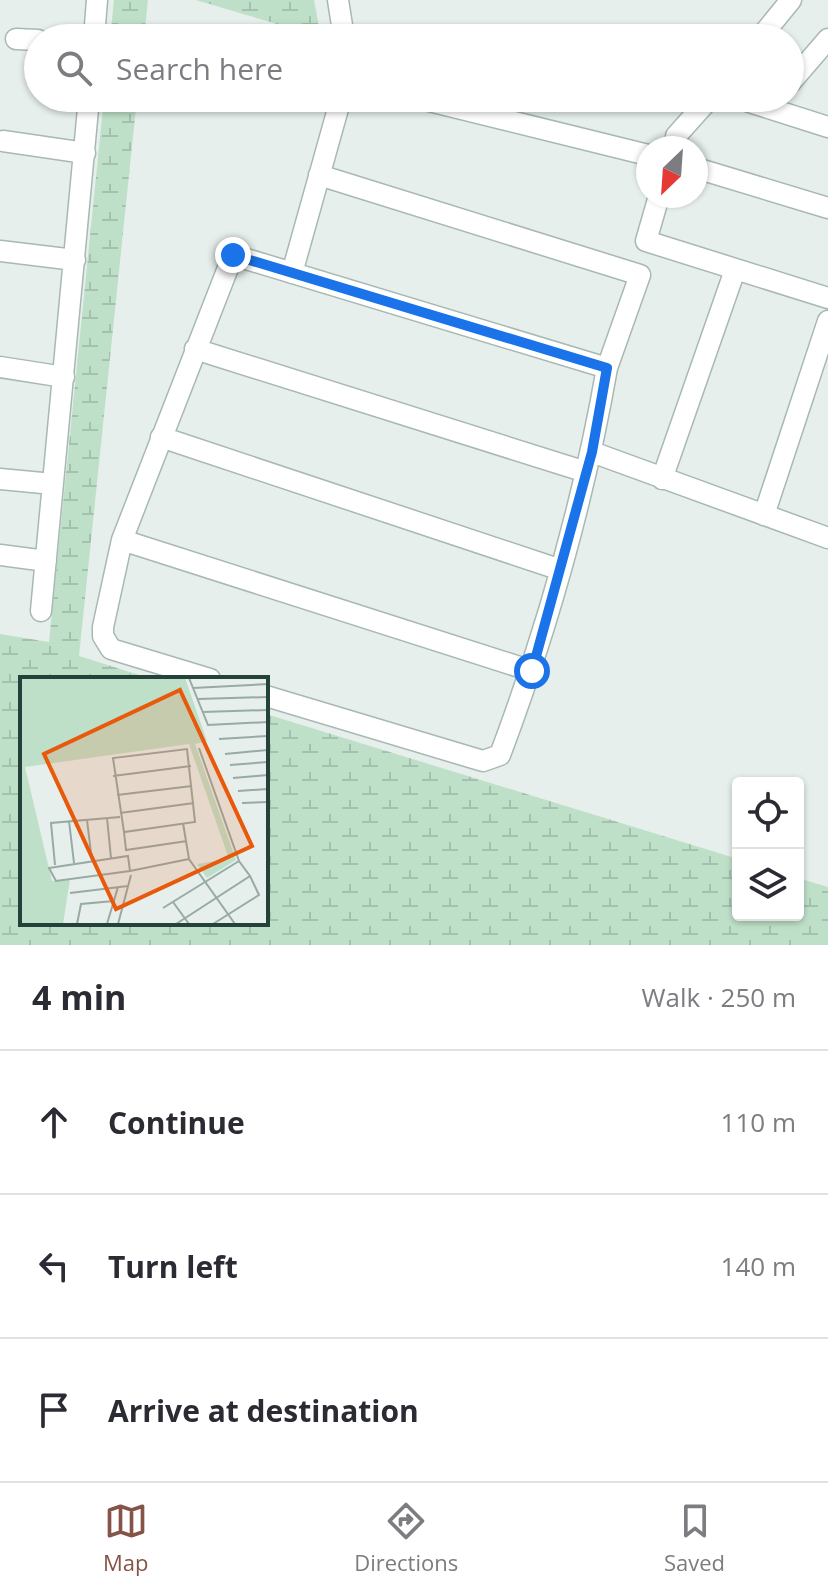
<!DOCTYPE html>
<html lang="en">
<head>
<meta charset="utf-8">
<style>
  :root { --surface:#fff; --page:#f2f2f3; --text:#2b2b33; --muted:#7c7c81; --line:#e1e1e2; --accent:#855347 }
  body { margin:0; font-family:"Open Sans",sans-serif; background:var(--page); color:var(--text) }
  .controls { position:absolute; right:24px; bottom:24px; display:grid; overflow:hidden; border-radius:8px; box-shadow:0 2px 6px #0004 }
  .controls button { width:72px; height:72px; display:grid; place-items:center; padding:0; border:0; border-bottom:2px solid var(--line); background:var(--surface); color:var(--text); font:40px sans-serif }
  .compass { position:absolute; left:636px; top:136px; width:72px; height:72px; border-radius:50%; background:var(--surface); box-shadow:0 2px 6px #0004; rotate:205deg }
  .stop { position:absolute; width:24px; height:24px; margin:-18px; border:6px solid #1a73e8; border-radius:50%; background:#fff }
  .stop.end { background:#1a73e8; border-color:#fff; box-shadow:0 2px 8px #0008 }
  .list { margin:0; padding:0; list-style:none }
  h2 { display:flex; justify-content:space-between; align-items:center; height:104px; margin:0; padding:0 32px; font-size:34px }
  h2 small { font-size:26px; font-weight:400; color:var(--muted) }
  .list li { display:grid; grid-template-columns:52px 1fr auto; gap:24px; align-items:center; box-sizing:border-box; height:144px; padding:0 32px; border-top:2px solid var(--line) }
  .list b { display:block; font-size:30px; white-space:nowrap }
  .list em { font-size:26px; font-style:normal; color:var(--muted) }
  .icon { flex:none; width:44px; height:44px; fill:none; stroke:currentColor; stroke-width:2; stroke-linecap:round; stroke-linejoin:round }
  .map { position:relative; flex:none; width:828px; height:945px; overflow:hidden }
  .search { position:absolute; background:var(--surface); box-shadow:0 2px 6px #0004; left:24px; right:24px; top:24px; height:88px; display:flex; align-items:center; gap:20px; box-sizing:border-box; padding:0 28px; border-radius:44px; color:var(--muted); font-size:30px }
  .sheet { height:536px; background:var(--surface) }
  nav { display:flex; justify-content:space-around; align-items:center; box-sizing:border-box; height:112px; border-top:2px solid var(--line); background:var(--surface); font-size:22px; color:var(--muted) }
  nav a { display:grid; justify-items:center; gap:4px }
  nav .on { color:var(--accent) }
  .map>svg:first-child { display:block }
</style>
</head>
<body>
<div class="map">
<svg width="828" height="945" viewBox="0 0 828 945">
  <defs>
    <pattern id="wetland-marsh" width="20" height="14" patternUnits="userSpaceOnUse" patternTransform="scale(2)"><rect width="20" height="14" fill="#bfe0c8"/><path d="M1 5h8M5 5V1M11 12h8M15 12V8" fill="none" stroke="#a4c1ad"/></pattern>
  </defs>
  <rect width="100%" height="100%" fill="#e6efeb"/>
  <!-- wetland -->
  <path fill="url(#wetland-marsh)" d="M114 0H148L144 38H110Z
    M196 0H314L321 37Z
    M104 98H137L79 656 152 679H22V923H266V714L738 859V915H798V878L828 887V945H0V634L49 642Z"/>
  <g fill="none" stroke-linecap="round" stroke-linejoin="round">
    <defs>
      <path id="street" d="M338 0 344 38
        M94 38 97 0
        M760 38 791 0
        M16 39 38 40
        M790 83 828 39
        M417 98 648 155
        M737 98 828 127
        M676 136 710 98
        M3 141 85 153
        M696 168 828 208
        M319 175 640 275 607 368
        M659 196 646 241 828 298
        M0 251 75 260
        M292 273 341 98
        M195 349 586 472
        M0 367 64 377
        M161 437 558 569
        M592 452 828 538
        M0 479 53 484
        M662 479 735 270
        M764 515 828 321
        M122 540 532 671
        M0 555 46 561
        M41 611 89 98
        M210 679 111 649 103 636V627L122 540 233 255 607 368C584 499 547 630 500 755L483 761 266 696"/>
    </defs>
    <!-- street casing -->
    <use href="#street" stroke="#a8b8b2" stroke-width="23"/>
    <!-- street -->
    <use href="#street" stroke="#fff" stroke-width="20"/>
  </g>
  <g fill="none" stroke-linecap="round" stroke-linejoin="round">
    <!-- route -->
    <path stroke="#1a73e8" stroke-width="10" d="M233 255 607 368 592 452 532 671"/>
  </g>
  <!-- overview -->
  <g transform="translate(20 677)">
    <rect width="248" height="248" fill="#e6efeb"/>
    <path d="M0 1H165L187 64 175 67 216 183 187 201 177 187 209 182 169 67 5 90 32 204 50 202 43 247H0Z" fill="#bfe0c8"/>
    <path fill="none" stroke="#98aaa4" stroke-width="2" d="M169 1 188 48 248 45M173 11 248 7M178 22 248 20M183 35 248 33M199 62 248 59M167 72 175 145 104 155 93 81ZM205 77 248 73M210 88 248 85M93 99 171 89M213 101 248 98M218 114 248 112M97 118 172 109M222 126 248 125M100 136 174 126M87 141 91 181M67 143 72 184M49 144 54 186M163 146 169 182 215 247M104 155 106 173 167 164M35 188 31 146 100 140M110 194 108 179 29 191 36 204 110 194 169 182M50 216 108 209M153 225 169 247M143 231 219 184M57 247 61 227 94 224M87 247 98 210M98 247 111 198M156 247 230 199 219 184 179 71M193 247 239 218 230 199"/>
    <path fill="#e8590c" fill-opacity="0.15" stroke="#e8590c" stroke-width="4" d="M160 13 232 169 96 232 24 77Z"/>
    <rect width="248" height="248" fill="none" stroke="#24423a" stroke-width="4"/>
  </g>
</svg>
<div class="controls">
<button><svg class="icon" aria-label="locate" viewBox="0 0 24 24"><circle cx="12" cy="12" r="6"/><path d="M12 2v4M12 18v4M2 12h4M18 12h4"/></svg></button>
<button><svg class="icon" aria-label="layers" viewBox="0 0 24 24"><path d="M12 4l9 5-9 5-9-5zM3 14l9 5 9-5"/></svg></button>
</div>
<svg class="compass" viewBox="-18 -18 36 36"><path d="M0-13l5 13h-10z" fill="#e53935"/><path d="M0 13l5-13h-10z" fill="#7c7c81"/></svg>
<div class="stop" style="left:532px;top:671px"></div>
<div class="stop end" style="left:233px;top:255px"></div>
<div class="search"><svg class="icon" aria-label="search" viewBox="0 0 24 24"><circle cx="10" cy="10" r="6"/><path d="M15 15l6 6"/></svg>Search here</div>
</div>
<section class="sheet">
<h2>4 min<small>Walk · 250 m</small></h2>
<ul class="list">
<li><svg class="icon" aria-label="ahead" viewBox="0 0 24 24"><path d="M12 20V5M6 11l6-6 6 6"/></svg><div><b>Continue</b></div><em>110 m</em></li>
<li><svg class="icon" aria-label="left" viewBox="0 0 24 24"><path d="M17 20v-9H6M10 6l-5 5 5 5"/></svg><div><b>Turn left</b></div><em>140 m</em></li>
<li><svg class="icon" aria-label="arrive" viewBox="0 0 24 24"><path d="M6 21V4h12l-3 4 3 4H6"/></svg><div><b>Arrive at destination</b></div></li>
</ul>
</section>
<nav>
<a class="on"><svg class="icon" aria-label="map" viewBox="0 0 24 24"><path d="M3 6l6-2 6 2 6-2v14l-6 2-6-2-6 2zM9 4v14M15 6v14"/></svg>Map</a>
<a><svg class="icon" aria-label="directions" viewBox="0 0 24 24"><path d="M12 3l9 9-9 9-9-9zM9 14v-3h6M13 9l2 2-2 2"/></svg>Directions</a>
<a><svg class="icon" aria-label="saved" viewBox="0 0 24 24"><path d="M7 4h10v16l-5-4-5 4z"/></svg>Saved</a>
</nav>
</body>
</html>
